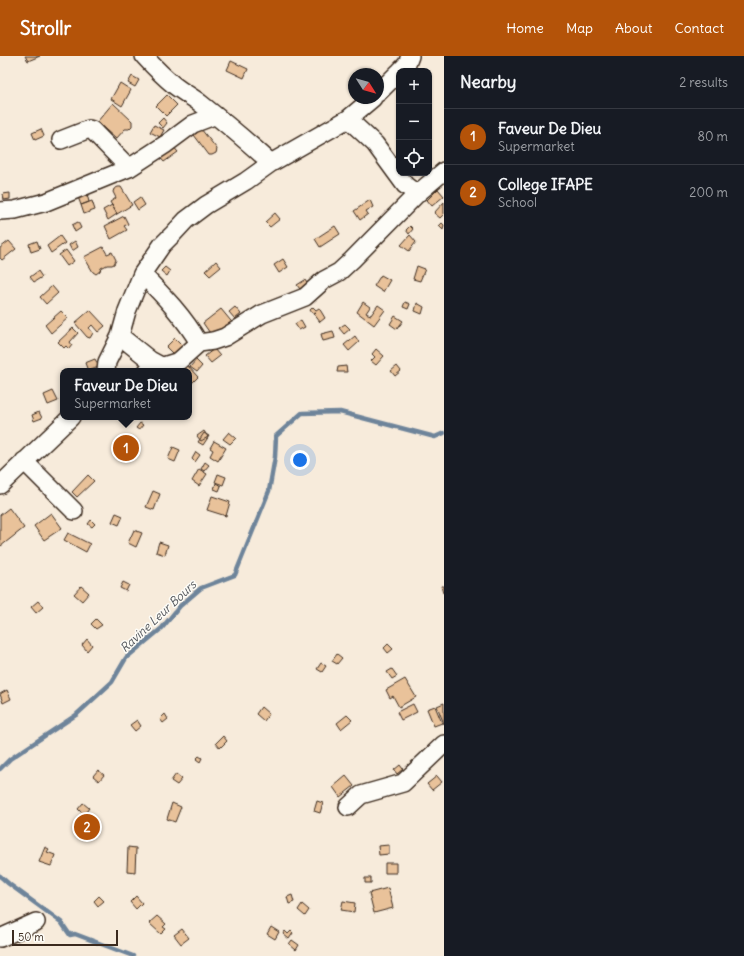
<!DOCTYPE html>
<html lang="en">
<head>
<meta charset="utf-8">
<style>
  :root { --surface:#171b24; --page:#20242c; --text:#f1f3f6; --muted:#9ea1a6; --line:#363941; --accent:#b45309 }
  body { margin:0; font-family:Delius,sans-serif; background:var(--page); color:var(--text) }
  .controls { position:absolute; right:12px; top:12px; display:grid; overflow:hidden; border-radius:8px; box-shadow:0 1px 3px #0004 }
  .controls button { width:36px; height:36px; display:grid; place-items:center; padding:0; border:0; border-bottom:1px solid var(--line); background:var(--surface); color:var(--text); font:20px sans-serif }
  .compass { position:absolute; left:348px; top:12px; width:36px; height:36px; border-radius:50%; background:var(--surface); box-shadow:0 1px 3px #0004; rotate:127deg }
  .scale { position:absolute; left:12px; bottom:10px; width:106px; box-sizing:border-box; padding-left:4px; border:2px solid #3b2a1e; border-top:0; font-size:11px; line-height:14px; white-space:nowrap; color:#3b2a1e; -webkit-text-stroke:3px #fdfcf7; paint-order:stroke }
  .you { position:absolute; left:300px; top:404px; width:14px; height:14px; margin:-10px; border:3px solid #fff; border-radius:50%; background:#1a73e8; box-shadow:0 0 0 6px #1a73e833 }
  .badge { display:grid; place-items:center; width:26px; height:26px; border-radius:50%; background:var(--accent); color:#fff; font-size:13px; font-weight:700 }
  .pin { position:absolute; translate:-50% -50%; border:2px solid #fff; box-shadow:0 1px 4px #0006 }
  .popup { position:absolute; left:60px; top:312px; width:132px; height:52px; box-sizing:border-box; display:grid; place-content:center; border-radius:8px; background:var(--surface); filter:drop-shadow(0 1px 3px #0005); font-size:13px; white-space:nowrap; color:var(--muted) }
  .popup b { font-size:15px; color:var(--text) }
  .popup::after { content:''; position:absolute; left:50%; top:100%; margin-left:-8px; border:8px solid transparent; border-top-color:var(--surface) }
  .list { margin:0; padding:0; list-style:none }
  h2 { display:flex; justify-content:space-between; align-items:center; height:52px; margin:0; padding:0 16px; font-size:17px }
  h2 small { font-size:13px; font-weight:400; color:var(--muted) }
  .list li { display:grid; grid-template-columns:26px 1fr auto; gap:12px; align-items:center; box-sizing:border-box; height:56px; padding:0 16px; border-top:1px solid var(--line) }
  .list b { display:block; font-size:15px; white-space:nowrap }
  .list p { margin:0; font-size:13px; white-space:nowrap; color:var(--muted) }
  .list em { font-size:13px; font-style:normal; color:var(--muted) }
  .icon { flex:none; width:22px; height:22px; fill:none; stroke:currentColor; stroke-width:2; stroke-linecap:round; stroke-linejoin:round }
  .map { position:relative; flex:none; width:444px; height:900px; overflow:hidden }
  header { display:flex; align-items:center; gap:24px; box-sizing:border-box; height:56px; padding:0 20px; background:var(--accent); color:#fff }
  header strong { font-size:19px }
  nav { display:flex; gap:22px; margin-inline-start:auto; font-size:14px }
  main { display:flex }
  aside { flex:1; background:var(--surface) }
  .map>svg:first-child { display:block }
</style>
</head>
<body>
<header>
<strong>Strollr</strong>
<nav><a>Home</a><a>Map</a><a>About</a><a>Contact</a></nav>
</header>
<main>
<div class="map">
<svg width="444" height="900" viewBox="0 0 444 900">
  <rect width="100%" height="100%" fill="#f7ebdb"/>
  <filter id="ink" filterUnits="userSpaceOnUse"><feTurbulence type="fractalNoise" baseFrequency=".025" numOctaves="2"/><feDisplacementMap in="SourceGraphic" scale="8" xChannelSelector="R" yChannelSelector="G"/><feConvolveMatrix kernelMatrix="1 2 1 2 8 2 1 2 1" color-interpolation-filters="sRGB"/></filter>
  <g filter="url(#ink)">
    <g fill="none" stroke-linecap="round" stroke-linejoin="round">
      <!-- stream -->
      <path stroke="#6e849a" stroke-width="4.5" d="M0 713 10 703 76 659 112 626 126 602 162 572 180 550 201 532 235 519 269 435 275 401 276 380 302 357 340 356 435 381 444 377
        M0 820 9 828 61 866 70 879 75 878 133 900"/>
    </g>
    <!-- building -->
    <path fill="#e9c29a" stroke="#3b2a1e" d="M25 0H40L28 5Z
      M231 5 248 13 244 22 227 14Z
      M132 20 139 24 135 31 128 27Z
      M120 27 131 34 122 50 111 43Z
      M167 39 177 49 166 60 156 50Z
      M113 47 132 65V70L129 73H125L116 83 97 66Z
      M163 62 167 67 163 72 158 67Z
      M154 69 164 74 160 81 150 76Z
      M41 73 44 80 35 84 32 77Z
      M201 73 217 93 216 97 212 99H209L194 79Z
      M172 89 178 96 164 106 158 99Z
      M118 131H121L132 149 117 158 110 146 116 142 113 136 114 133Z
      M438 133 444 140 432 150 427 144Z
      M10 137V143L4 144 3 138Z
      M87 138 89 146 81 149 78 141Z
      M140 141 145 149 138 154 133 146Z
      M370 144 373 151 366 155 368 158 360 164 354 155Z
      M92 145 95 154 84 158 81 149Z
      M444 146V158L440 162 434 157Z
      M112 149 117 158 108 164 103 154Z
      M275 157 280 163 270 171 265 166Z
      M124 160 128 168 124 170 127 174 111 183 105 170Z
      M78 166 81 172 75 176 72 169Z
      M442 167 444 169 443 174 439 170Z
      M335 170 340 178 320 191 315 183Z
      M410 170 413 173 409 178 406 174Z
      M410 179 416 186 409 195 401 189Z
      M60 180 65 187 51 197 47 190Z
      M9 185 16 193 2 204 0 202V192Z
      M37 185 40 193 31 196 29 188Z
      M75 185 78 191 72 195 69 189Z
      M103 191 107 198 112 196 116 204 114 208 112 209H107L101 212 100 215 96 218 93 216 84 201Z
      M66 194 74 205 67 210 59 199Z
      M283 203 288 211 279 217 274 209Z
      M216 205 221 211 210 220 205 215Z
      M417 210 425 213 420 225 413 223Z
      M165 211 170 215 167 220 161 215Z
      M38 215 42 221 34 226 30 221Z
      M381 219 390 224 383 236 374 230Z
      M305 224 310 232 302 236 297 229Z
      M52 230 58 237 46 248 40 241Z
      M363 246 370 251 366 257 368 258 371 259 378 249 385 254 374 269 357 256Z
      M405 246 410 248 408 253 403 251Z
      M417 247 424 251 422 258 415 255Z
      M235 251 241 258 235 263 229 256Z
      M313 251 316 254 319 252 325 262 320 266 314 258 316 256 312 257 310 254Z
      M221 253 235 270 214 283 203 267Z
      M90 254 105 270 98 276 92 269 89 272 93 277 90 282 87 281 75 267Z
      M61 255 68 262 51 277 45 269Z
      M395 260 403 265 397 273 390 268Z
      M301 264 305 271 299 274 295 268Z
      M345 268 350 273 344 278 339 272Z
      M73 272 78 277 70 286 72 289 69 293 66 290 64 292 58 286Z
      M333 275 335 282 323 285 321 278Z
      M355 280 359 286 349 295 344 289Z
      M175 282 183 290 174 299 166 291Z
      M214 293 220 300 211 307 205 300Z
      M376 293 384 300 376 309 371 305 375 301 372 298Z
      M95 303 99 311 88 315 85 307Z
      M196 304 202 310 197 316 190 311Z
      M187 309 198 321 189 330V315H181Z
      M346 310 347 316H337L338 311Z
      M397 310 401 315 395 320 391 315Z
      M53 335 58 345 48 349 44 339Z
      M39 356 42 362 34 365 32 359Z
      M140 367 143 369 139 374 136 372Z
      M204 375 208 381 201 385 197 380Z
      M229 376 236 382 230 388 223 383Z
      M204 377 209 380 203 389 198 386Z
      M214 385 226 392 218 405 210 400 213 394 210 392Z
      M126 387 133 391 128 399 121 395Z
      M173 391 180 394 175 406 168 403Z
      M196 396 200 399 195 406 192 403Z
      M205 406 209 409 204 415 201 413Z
      M199 413 207 418 199 430 192 425Z
      M218 418 226 421 223 429 215 426Z
      M88 419 94 425 77 441 72 436Z
      M216 427 221 430 219 435 214 433Z
      M153 435 160 438 154 454 146 451Z
      M212 440 230 446 226 460 207 454Z
      M9 452 24 472 1 490 0 488V459Z
      M51 457 62 472 44 484 34 470Z
      M116 457 123 460 119 469 112 466Z
      M91 464 95 468 92 471 88 468Z
      M134 474 142 477 136 491 128 487Z
      M68 477 90 488 86 496 64 484Z
      M159 486 168 489 165 499 156 496Z
      M123 526 129 529 126 535 120 532Z
      M81 530 89 537 82 545 74 538Z
      M441 530H444V537H443Z
      M38 545 43 551 36 557 31 551Z
      M96 563 102 569 96 573 91 568Z
      M87 583 92 589 87 595 82 589Z
      M388 588 393 593 388 597 384 592Z
      M337 598 342 602 337 608 332 605Z
      M321 607 326 610 322 616 317 613Z
      M392 613 397 620 392 623 387 616Z
      M405 623 416 641 399 651 393 640 390 642 386 634Z
      M7 634 11 643 3 647 0 638Z
      M444 647V668L437 650Z
      M413 648 417 656 401 664 397 656Z
      M435 650 442 667 434 670 427 653Z
      M261 651 269 658 264 665 256 658Z
      M165 658 168 663 163 667 160 663Z
      M347 659 352 664 341 673 337 667Z
      M137 664 141 670 135 675 130 669Z
      M223 680 227 685 220 692 216 687Z
      M199 700 202 702 200 706 196 703Z
      M400 709 403 713 397 718 394 714Z
      M98 714 104 719 99 725 93 720Z
      M176 718 182 723 177 729 171 725Z
      M346 720 354 730 340 741 333 731Z
      M437 720 442 726 432 734 427 728Z
      M317 745 323 747 320 757 314 755Z
      M83 747 89 752 84 759 78 753Z
      M172 747 181 751 175 766 167 763Z
      M389 789V798L379 799 378 790Z
      M45 791 49 793 47 796 55 799 51 810 39 806Z
      M128 791 136 792 135 816 127 815Z
      M385 807H396V817H385Z
      M365 822H371V827H365Z
      M388 832 393 852 374 857 369 837Z
      M292 839 294 846 289 848 287 841Z
      M99 840 104 845 98 850 94 845Z
      M136 840 142 847 136 853 130 846Z
      M343 845 355 847 354 856 341 854Z
      M302 848 309 854 305 860 298 854Z
      M157 860 166 868 163 871 166 873 161 878 149 867Z
      M271 871 279 876 275 883 267 878Z
      M182 873 189 882 181 888 174 879Z
      M285 875 288 878 291 875 293 877 289 883 283 878Z
      M292 884 299 889 296 894 289 888Z"/>
    <g fill="none" stroke-linecap="round" stroke-linejoin="round">
      <defs>
        <path id="street" d="M144 0C154 11 164 21 175 30 183 36 192 41 200 47 224 66 248 86 271 107
          M400 15 407 8 410 0
          M378 37 399 16
          M348 63 375 88 405 129 417 138
          M61 84 89 73 92 74 129 112
          M0 155 15 154 46 146 129 112 166 88 193 68 214 60
          M142 218C163 239 184 261 199 287
          M120 280 150 304 161 310
          M106 315 107 306 120 280 127 255 142 218 162 189 173 178 186 164 206 149 246 125 271 107 348 63 373 42
          M147 315 179 305 199 287 213 285 225 281 262 258 305 241 324 224 339 216 352 204 417 138 444 115
          M24 405 74 455
          M0 429 71 361
          M348 751 361 739 403 727 444 688
          M0 882 36 866"/>
      </defs>
      <!-- street casing -->
      <use href="#street" stroke="#3b2a1e" stroke-width="20"/>
      <!-- street -->
      <use href="#street" stroke="#fdfcf7" stroke-width="17"/>
    </g>
  </g>
  <g text-anchor="middle" dominant-baseline="central" stroke-width="3" stroke-linejoin="round" paint-order="stroke">
    <!-- water labels -->
    <g font-size="12" font-style="italic" fill="#54575c" stroke="#fdfcf7">
      <text transform="translate(158 560) rotate(-43)">Ravine Leur Bours</text>
    </g>
  </g>
</svg>
<div class="controls">
<button>+</button>
<button>−</button>
<button><svg class="icon" aria-label="locate" viewBox="0 0 24 24"><circle cx="12" cy="12" r="6"/><path d="M12 2v4M12 18v4M2 12h4M18 12h4"/></svg></button>
</div>
<svg class="compass" viewBox="-18 -18 36 36"><path d="M0-13l5 13h-10z" fill="#e53935"/><path d="M0 13l5-13h-10z" fill="#9ea1a6"/></svg>
<div class="scale">50 m</div>
<div class="you"></div>
<div class="pin badge" style="left:126px;top:392px">1</div>
<div class="popup"><b>Faveur De Dieu</b>Supermarket</div>
<div class="pin badge" style="left:87px;top:771px">2</div>
</div>
<aside>
<h2>Nearby<small>2 results</small></h2>
<ul class="list">
<li><span class="badge">1</span><div><b>Faveur De Dieu</b><p>Supermarket</p></div><em>80 m</em></li>
<li><span class="badge">2</span><div><b>College IFAPE</b><p>School</p></div><em>200 m</em></li>
</ul>
</aside>
</main>
</body>
</html>
